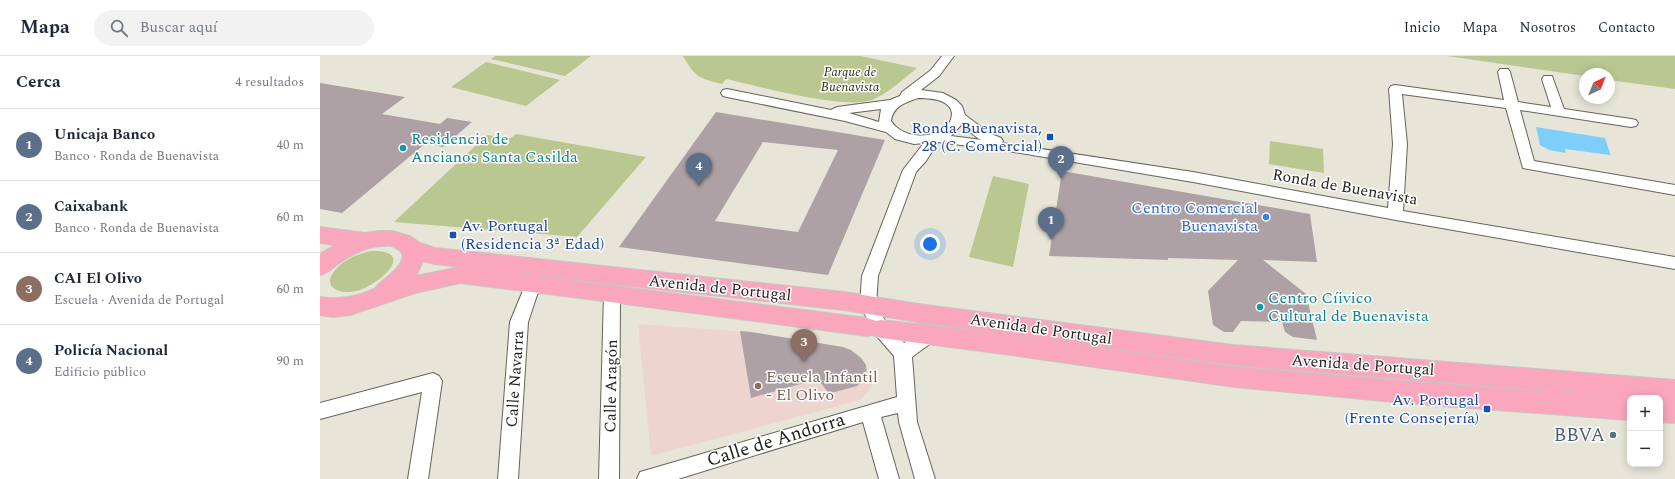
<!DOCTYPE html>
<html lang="es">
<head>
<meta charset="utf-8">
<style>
  :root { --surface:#fff; --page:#f2f2f3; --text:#1f2937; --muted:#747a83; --line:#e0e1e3; --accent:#0f7221 }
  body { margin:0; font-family:Spectral,serif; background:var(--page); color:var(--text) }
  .controls { position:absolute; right:12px; bottom:12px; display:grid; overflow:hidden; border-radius:8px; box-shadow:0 2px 10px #0003 }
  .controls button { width:36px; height:36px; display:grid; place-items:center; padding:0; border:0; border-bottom:1px solid var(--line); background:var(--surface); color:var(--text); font:20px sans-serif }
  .compass { position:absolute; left:1259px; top:12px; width:36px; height:36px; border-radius:50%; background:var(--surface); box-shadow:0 2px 10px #0003; rotate:43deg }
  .you { position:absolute; left:610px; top:188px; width:14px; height:14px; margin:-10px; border:3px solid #fff; border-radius:50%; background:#1a73e8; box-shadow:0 0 0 6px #1a73e833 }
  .badge { display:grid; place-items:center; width:26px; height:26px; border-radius:50%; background:var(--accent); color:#fff; font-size:13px; font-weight:700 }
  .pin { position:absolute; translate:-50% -33px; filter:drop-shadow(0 1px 2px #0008) }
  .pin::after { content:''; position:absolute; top:21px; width:14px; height:12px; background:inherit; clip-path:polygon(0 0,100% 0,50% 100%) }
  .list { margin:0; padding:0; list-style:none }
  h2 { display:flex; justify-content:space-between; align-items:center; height:52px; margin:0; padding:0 16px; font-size:17px }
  h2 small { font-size:13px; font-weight:400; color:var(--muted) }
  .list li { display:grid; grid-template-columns:26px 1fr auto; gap:12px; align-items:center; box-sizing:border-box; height:72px; padding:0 16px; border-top:1px solid var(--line) }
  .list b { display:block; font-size:15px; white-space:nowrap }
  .list p { margin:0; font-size:13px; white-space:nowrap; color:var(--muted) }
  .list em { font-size:13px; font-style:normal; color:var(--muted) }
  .icon { flex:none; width:22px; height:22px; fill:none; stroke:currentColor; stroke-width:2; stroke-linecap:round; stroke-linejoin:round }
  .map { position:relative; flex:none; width:1355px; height:423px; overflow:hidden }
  header { display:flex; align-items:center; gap:24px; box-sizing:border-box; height:56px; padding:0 20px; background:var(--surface); border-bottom:1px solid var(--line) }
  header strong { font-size:19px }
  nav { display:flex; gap:22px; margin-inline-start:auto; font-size:14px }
  .search { width:280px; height:36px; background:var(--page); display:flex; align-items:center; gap:10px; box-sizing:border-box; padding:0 14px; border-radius:22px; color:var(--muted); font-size:15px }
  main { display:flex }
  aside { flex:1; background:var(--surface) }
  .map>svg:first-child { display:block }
</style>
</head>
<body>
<header>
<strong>Mapa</strong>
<div class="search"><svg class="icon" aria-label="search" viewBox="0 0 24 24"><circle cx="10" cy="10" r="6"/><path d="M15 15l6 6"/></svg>Buscar aquí</div>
<nav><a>Inicio</a><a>Mapa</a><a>Nosotros</a><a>Contacto</a></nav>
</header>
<main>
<aside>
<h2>Cerca<small>4 resultados</small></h2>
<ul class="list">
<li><span class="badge" style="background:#5c6f8a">1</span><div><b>Unicaja Banco</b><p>Banco · Ronda de Buenavista</p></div><em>40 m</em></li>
<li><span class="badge" style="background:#5c6f8a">2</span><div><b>Caixabank</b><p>Banco · Ronda de Buenavista</p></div><em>60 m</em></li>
<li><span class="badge" style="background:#8d6e63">3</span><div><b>CAI El Olivo</b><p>Escuela · Avenida de Portugal</p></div><em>60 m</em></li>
<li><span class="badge" style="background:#5c6f8a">4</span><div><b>Policía Nacional</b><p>Edificio público</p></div><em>90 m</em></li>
</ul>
</aside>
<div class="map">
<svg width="1355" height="423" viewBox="0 0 1355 423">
  <rect width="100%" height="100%" fill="#e7e5d8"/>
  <!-- education -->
  <path fill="#eed4ce" d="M318 268 431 276 531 294 541 302 546 309 547 320 553 325 549 335 540 344 331 400Z"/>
  <!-- green -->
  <path fill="#bac790" d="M175 0H271L245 20 171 3Z
    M363 0H540L597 12C583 23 569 37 552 44 523 54 438 30 406 23L402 28C378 22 375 21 363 0Z
    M1127 0H1355V33L1289 24V18H1265V20Z
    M166 6 240 24 206 50 131 31Z
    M196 78 326 101 257 181 74 166 167 79 191 82Z
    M950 85 1003 93 1004 117 949 108Z
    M673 120 709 128 693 211 649 201Z
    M51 195C98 194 60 229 36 235 19 239 0 231 16 213 25 203 38 198 51 195Z"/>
  <!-- water -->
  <path fill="#7dcefb" d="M1216 71 1285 82 1290 97V99L1245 93 1246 97 1229 94 1220 89Z"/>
  <!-- building -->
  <path fill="#aea1a5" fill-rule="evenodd" d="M0 27 85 41 62 58 120 68 127 62 152 66 123 91 106 87 22 157 0 153Z
    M396 56 565 84 508 219 299 191ZM443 86 518 94 478 176 395 165Z
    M742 115 990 158 997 206 943 204 986 238 997 284 973 281 965 276 962 266 921 265 913 276H904L893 269 888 235 918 204 848 202V204L729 200Z
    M420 275 431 276 523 291 531 294 541 302 546 309 547 320 543 325 537 330 511 337 507 335 498 323 431 342Z"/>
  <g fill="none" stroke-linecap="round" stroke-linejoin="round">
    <defs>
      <path id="street" d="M622 0H634L619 20 601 34 623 37 636 44 642 50 645 59 669 77 681 82 683 85 682 87 873 116 1068 152 1073 88 1069 33 1071 30 1075 29 1184 44 1178 16 1180 13H1188L1190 16 1198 46 1231 51 1222 23 1224 20H1232L1244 53 1311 63 1316 64 1318 67 1316 70 1311 71 1200 54 1214 105 1355 129V139L1203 112 1186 52 1082 38 1087 88 1083 155 1355 201V213L1076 164 873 126 688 95 618 86 606 105 596 116 558 220 556 249 567 268 584 287C594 281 603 270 615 274L618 279 615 284 592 301 597 366 615 423H595L579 366 578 357 561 361 579 423H559L543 366 358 423H317L320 416 327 414 577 341 574 300 555 278 540 249 542 220 583 114 604 87 594 88 575 83 566 76 525 65 407 41 403 40 401 37 403 34 407 33 511 54 517 51 570 44 580 40 582 36 611 14ZM598 42C609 42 630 43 632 57 632 62 630 67 626 71 610 84 582 82 571 65 573 50 585 47 598 42ZM561 53 559 66 529 57ZM641 69 659 83 662 84 631 80Z
        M217 222 223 224 225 228 217 239 208 266 198 423H178L190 266 204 232 211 224Z
        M292 232 298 234 300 238 299 423H279L284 238 286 234Z
        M113 317 119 320 122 325 108 423H88L102 336 0 363V347Z"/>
      <path id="primary" d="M0 171 45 177 60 175H72L90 180 100 187 115 192 524 236 598 248 913 289 1355 324V367L1340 366V342H1310V364L1096 348 915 331 684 298 561 282 552 279 547 280 260 242 140 227 95 237 30 259 13 261 0 259V241C18 244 37 241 54 233 57 231 55 232 58 229 65 222 98 201 74 191 71 189 66 190 62 190 46 190 31 199 18 208 11 213 8 217 0 219V198L15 189 0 187ZM103 205 115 208 140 211 96 220ZM177 215 524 254 598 266 913 309 1304 341 1096 326 915 311 684 278 561 264 556 265 547 262Z"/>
    </defs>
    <!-- street casing -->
    <use href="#street" stroke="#666459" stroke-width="2"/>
    <!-- primary casing -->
    <use href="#primary" stroke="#c6c6c4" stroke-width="2"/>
    <!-- street -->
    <use href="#street" fill="#fff" fill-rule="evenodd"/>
    <!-- primary -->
    <use href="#primary" fill="#faa7bd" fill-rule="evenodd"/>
  </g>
  <!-- markers -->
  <g fill="#1a4fb4" stroke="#fff" stroke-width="1.5">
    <rect x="726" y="77" width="8" height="8" rx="2"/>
    <rect x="129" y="175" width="8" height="8" rx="2"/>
    <rect x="1163" y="349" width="8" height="8" rx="2"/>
  </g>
  <g fill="#0f9aa8" stroke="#fff" stroke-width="1.5">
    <circle cx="83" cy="92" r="4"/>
    <circle cx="940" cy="251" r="4"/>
  </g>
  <circle fill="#3f7fe0" stroke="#fff" stroke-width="1.5" cx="946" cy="161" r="4"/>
  <circle fill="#8d6e63" stroke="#fff" stroke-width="1.5" cx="438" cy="330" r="4"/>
  <circle fill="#5c6f8a" stroke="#fff" stroke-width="1.5" cx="1293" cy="379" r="4"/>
  <g text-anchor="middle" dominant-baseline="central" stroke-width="3" stroke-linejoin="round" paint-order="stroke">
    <!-- far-park labels -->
    <g font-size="13" font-style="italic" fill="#2b3211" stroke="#fff">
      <text x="530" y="16">Parque de<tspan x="530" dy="15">Buenavista</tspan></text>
    </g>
    <!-- transit labels -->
    <g font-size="16" fill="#164399" stroke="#fff" text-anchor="end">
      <text x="722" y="72">Ronda Buenavista,<tspan x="722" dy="18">28 (C. Comercial)</tspan></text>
      <text x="141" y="170" text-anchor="start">Av. Portugal<tspan x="141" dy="18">(Residencia 3ª Edad)</tspan></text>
      <text x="1159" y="344">Av. Portugal<tspan x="1159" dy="18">(Frente Consejería)</tspan></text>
    </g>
    <!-- culture labels -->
    <g font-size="16" fill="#0d838f" stroke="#fff" text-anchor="start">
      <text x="91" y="83">Residencia de<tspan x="91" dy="18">Ancianos Santa Casilda</tspan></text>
      <text x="948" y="242">Centro Cíivico<tspan x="948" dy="18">Cultural de Buenavista</tspan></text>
    </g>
    <!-- street labels -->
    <g font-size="16" fill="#22221d" stroke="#fff">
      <text transform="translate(1025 131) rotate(10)">Ronda de Buenavista</text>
      <text transform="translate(400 232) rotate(6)">Avenida de Portugal</text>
      <text transform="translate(721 273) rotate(8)">Avenida de Portugal</text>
      <text transform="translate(1043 309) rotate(4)">Avenida de Portugal</text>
      <text transform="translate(195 323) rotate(-86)">Calle Navarra</text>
      <text transform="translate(291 330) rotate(-89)">Calle Aragón</text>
    </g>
    <!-- shop labels -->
    <g font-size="16" fill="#366cbe" stroke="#fff" text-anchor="end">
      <text x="938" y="152">Centro Comercial<tspan x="938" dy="18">Buenavista</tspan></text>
    </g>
    <!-- education labels -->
    <g font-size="16" fill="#785e54" stroke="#fff" text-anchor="start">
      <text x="446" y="321">Escuela Infantil<tspan x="446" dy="18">- El Olivo</tspan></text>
    </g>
    <!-- near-service labels -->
    <g font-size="19" fill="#4e5e75" stroke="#fff" text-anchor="end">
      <text x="1285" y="379">BBVA</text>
    </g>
    <!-- near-street labels -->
    <g font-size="19" fill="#22221d" stroke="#fff">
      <text transform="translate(456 384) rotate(-17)">Calle de Andorra</text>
    </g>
  </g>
</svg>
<div class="controls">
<button>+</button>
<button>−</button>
</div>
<svg class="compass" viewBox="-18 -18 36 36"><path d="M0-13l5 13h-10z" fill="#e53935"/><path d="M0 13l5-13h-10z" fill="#747a83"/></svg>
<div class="you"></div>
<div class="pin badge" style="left:731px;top:184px;background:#5c6f8a">1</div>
<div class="pin badge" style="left:741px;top:123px;background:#5c6f8a">2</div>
<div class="pin badge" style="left:484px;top:306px;background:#8d6e63">3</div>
<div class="pin badge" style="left:379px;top:130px;background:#5c6f8a">4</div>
</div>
</main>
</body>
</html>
